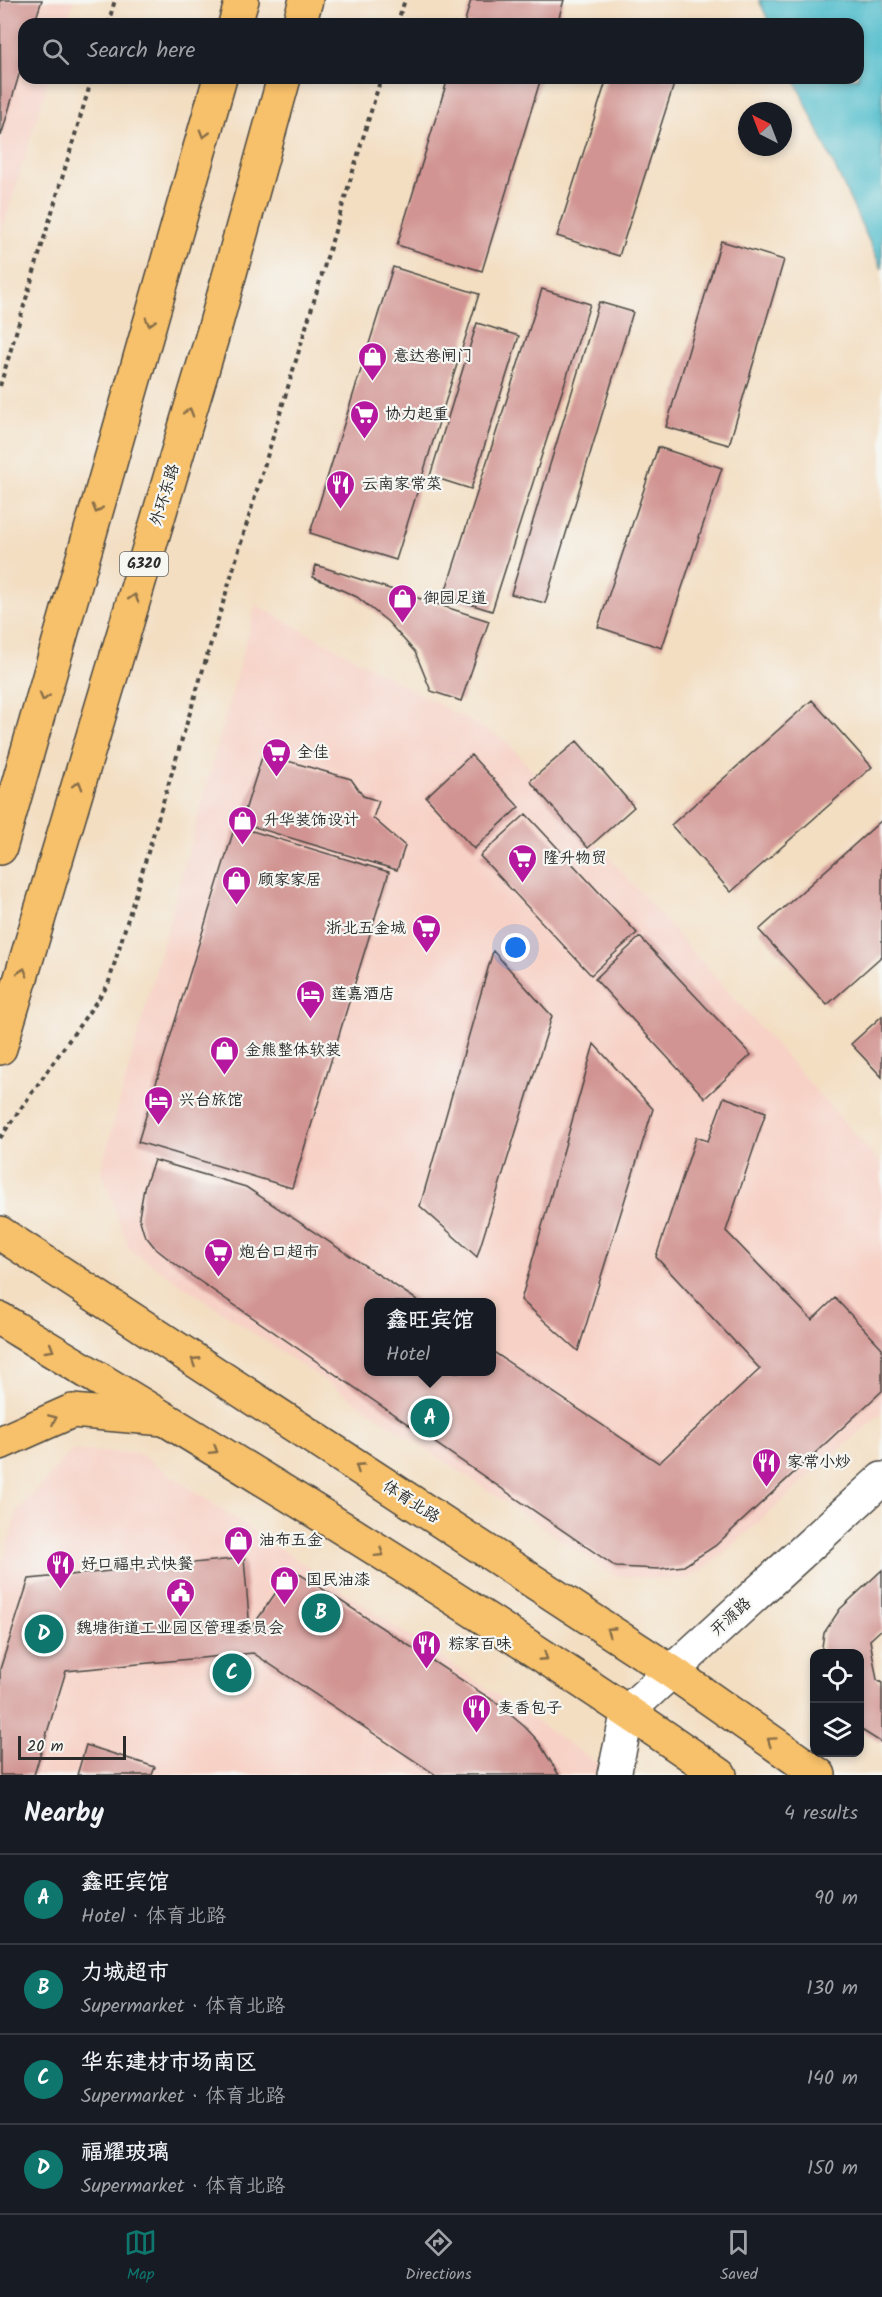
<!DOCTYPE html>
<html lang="en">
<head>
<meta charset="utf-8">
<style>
  :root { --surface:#171b24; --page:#20242c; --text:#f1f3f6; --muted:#9ea1a6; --line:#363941; --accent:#0f766e }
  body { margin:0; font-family:Kalam,"LXGW WenKai TC",sans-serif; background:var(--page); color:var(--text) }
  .controls { position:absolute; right:18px; bottom:18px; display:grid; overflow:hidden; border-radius:12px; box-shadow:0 3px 9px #0003 }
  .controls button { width:54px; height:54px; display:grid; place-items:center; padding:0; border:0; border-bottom:2px solid var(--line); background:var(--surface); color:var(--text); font:30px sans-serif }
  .compass { position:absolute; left:738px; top:102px; width:54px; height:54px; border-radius:50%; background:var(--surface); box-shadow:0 3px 9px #0003; rotate:318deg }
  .scale { position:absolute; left:18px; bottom:15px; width:108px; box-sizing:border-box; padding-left:6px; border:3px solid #2b2b2b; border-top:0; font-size:16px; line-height:21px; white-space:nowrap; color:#2b2b2b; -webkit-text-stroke:4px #f6f6f2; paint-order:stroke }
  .you { position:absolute; left:516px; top:948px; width:21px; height:21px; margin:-15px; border:4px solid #fff; border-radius:50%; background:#1a73e8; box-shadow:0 0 0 9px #1a73e833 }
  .badge { display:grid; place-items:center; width:39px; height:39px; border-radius:50%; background:var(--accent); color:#fff; font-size:20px; font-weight:700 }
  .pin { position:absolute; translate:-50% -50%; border:3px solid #fff; box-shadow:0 2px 6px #0006 }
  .popup { position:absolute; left:364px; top:1298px; width:132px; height:78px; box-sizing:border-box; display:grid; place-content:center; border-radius:12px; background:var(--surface); filter:drop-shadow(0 2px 4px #0005); font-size:20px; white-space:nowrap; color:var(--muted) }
  .popup b { font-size:22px; color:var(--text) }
  .popup::after { content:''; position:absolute; left:50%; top:100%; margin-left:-12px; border:12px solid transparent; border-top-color:var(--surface) }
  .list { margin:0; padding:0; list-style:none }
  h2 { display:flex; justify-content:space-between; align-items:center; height:78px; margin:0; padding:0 24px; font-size:26px }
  h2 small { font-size:20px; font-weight:400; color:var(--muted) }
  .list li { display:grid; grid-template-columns:39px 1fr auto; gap:18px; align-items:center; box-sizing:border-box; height:90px; padding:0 24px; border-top:2px solid var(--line) }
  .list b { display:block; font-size:22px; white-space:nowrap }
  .list p { margin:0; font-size:20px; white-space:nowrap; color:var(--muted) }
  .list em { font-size:20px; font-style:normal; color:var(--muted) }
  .icon { flex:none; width:33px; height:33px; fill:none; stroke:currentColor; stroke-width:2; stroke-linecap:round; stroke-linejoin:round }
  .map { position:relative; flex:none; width:882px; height:1775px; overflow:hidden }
  .search { position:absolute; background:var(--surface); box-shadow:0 3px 9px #0003; left:18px; right:18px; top:18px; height:66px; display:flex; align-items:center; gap:15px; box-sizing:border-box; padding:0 21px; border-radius:18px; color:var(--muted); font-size:22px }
  .sheet { height:438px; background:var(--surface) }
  nav { display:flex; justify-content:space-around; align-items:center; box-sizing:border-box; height:84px; border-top:2px solid var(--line); background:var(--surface); font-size:16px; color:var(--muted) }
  nav a { display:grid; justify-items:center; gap:3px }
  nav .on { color:var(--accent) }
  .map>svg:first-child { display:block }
</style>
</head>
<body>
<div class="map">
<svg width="882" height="1775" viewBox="0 0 882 1775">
  <rect width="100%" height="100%" fill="#f6f6f2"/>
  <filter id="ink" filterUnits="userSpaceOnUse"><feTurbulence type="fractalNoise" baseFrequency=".0167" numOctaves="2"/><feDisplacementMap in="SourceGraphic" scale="12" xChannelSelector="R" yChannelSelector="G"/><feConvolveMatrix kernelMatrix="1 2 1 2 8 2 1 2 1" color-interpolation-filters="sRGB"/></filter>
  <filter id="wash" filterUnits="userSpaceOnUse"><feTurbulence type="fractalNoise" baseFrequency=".008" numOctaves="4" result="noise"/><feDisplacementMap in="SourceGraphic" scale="24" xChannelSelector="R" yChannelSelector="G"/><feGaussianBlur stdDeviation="1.35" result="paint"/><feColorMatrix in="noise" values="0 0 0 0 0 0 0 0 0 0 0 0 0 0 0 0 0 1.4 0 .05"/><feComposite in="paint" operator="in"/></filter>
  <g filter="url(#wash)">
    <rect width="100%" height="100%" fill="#f3dec2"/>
    <!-- built -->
    <path fill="#f7d1c6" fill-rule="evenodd" d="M0 0H74L66 24H24V78H49L0 238Z
      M256 605 505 740 882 1165V1412L715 1561 686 1580 615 1576 129 1249 101 1169ZM368 1302H492V1372H368Z
      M71 1451 138 1453 615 1775H0V1572L17 1511Z"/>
    <!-- water -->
    <path fill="#51bdcc" stroke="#3e747c" stroke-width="1.5" d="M759 0H882V269L794 78H858V24H770Z"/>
    <g id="blocks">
      <!-- building -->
      <path fill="#d19492" d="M0 0H42L34 24H24V58L1 136Z
        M471 0H564L557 24H464Z
        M448 78H541L482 271 397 245Z
        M607 78H676L619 256 557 236Z
        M721 241 784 260 729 445 666 427Z
        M393 267 479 294 396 560 310 533Z
        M542 289 590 304 492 611 444 596Z
        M599 302 633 312 545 603 511 594Z
        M477 323 519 336 471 489 430 476Z
        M658 447 722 468 662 648 598 627Z
        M316 565 489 621 461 701 431 691 415 652 388 622 357 597 313 577Z
        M812 700 872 767 731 892 671 825Z
        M577 741 634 807 588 848 530 781Z
        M263 754 351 779 363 796 379 801 373 818 405 846 397 870 241 823Z
        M471 755 519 807 474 849 426 797Z
        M526 814 637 933 591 975 480 856Z
        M882 820V956L827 1005 759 930Z
        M235 826 389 872 292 1188 138 1142Z
        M640 937 751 1055 705 1098 595 979Z
        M493 951 552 1016 477 1257 420 1206Z
        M882 1016V1077L851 1044Z
        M594 1044 653 1109 578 1351 521 1300Z
        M724 1097 766 1112 726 1231 812 1320 835 1298 882 1348V1391L715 1546 684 1566 659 1569 616 1567 179 1267 156 1249 144 1234 139 1217 144 1188 154 1160 246 1187 420 1302H368V1372H492V1351L659 1463 760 1369 656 1257 696 1137 708 1141Z
        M244 1558 250 1630 292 1569 494 1701 525 1727 538 1741 559 1775H436L253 1653 66 1671 34 1775H0V1669L29 1579Z
        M882 1570V1629L870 1640 877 1680 882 1683V1743L860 1729V1654H821L824 1633 840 1609Z
        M86 1745 155 1767 152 1775H77Z"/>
    </g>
  </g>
  <g filter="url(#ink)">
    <use href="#blocks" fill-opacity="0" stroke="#494642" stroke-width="1.5"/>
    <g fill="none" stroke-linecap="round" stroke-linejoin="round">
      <defs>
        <path id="minor" d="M614 1775 628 1711 882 1479"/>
        <path id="major" d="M0 1233 672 1672 819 1775
          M0 1319C243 1466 487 1613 720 1775"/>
        <path id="highway" d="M235 24 242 0
          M299 24 306 0
          M0 848 220 78
          M0 1048 215 327 284 78
          M0 1443 72 1411 164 1419"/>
      </defs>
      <!-- minor casing -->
      <use href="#minor" stroke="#494642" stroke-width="36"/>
      <!-- major casing -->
      <use href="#major" stroke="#494642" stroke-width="36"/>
      <!-- highway casing -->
      <use href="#highway" stroke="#494642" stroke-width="36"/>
      <!-- path -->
      <path stroke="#494642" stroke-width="4" stroke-dasharray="4.5 4.5" stroke-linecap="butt" d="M108 24 115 0
        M397 24 405 0
        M0 386 92 78
        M0 1138 108 985 381 78"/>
      <!-- minor -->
      <use href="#minor" stroke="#fff" stroke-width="33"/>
      <!-- major -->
      <use href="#major" stroke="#f7c06b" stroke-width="33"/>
      <!-- highway -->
      <use href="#highway" stroke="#f7c06b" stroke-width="33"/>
    </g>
    <!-- one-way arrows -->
    <defs><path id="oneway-chevron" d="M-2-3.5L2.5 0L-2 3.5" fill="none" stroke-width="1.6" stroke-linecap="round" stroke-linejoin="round" transform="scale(1.5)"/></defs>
    <g stroke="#876e48">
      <use href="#oneway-chevron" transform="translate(204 134) rotate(106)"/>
      <use href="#oneway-chevron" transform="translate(150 322) rotate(106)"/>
      <use href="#oneway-chevron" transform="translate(189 412) rotate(-73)"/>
      <use href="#oneway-chevron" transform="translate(97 509) rotate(106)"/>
      <use href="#oneway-chevron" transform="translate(134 598) rotate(-73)"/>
      <use href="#oneway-chevron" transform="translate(44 697) rotate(106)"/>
      <use href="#oneway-chevron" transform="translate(78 785) rotate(-73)"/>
      <use href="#oneway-chevron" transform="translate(23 972) rotate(-73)"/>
      <use href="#oneway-chevron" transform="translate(50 1349) rotate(31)"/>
      <use href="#oneway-chevron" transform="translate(195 1361) rotate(-147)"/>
      <use href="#oneway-chevron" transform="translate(53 1419) rotate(-23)"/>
      <use href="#oneway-chevron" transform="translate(214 1450) rotate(32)"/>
      <use href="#oneway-chevron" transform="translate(359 1467) rotate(-147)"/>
      <use href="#oneway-chevron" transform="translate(380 1553) rotate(32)"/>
      <use href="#oneway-chevron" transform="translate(610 1631) rotate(-147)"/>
      <use href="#oneway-chevron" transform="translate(544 1657) rotate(33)"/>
      <use href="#oneway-chevron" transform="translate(771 1741) rotate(-145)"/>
    </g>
  </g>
  <!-- icons -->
  <defs>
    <symbol id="shop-pin" viewBox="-11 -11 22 30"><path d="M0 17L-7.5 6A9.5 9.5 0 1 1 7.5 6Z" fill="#b5179e" stroke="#f6f6f2"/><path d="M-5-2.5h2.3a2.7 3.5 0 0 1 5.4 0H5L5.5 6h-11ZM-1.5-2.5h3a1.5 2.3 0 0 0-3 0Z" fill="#fff"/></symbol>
    <symbol id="supermarket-pin" viewBox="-11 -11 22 30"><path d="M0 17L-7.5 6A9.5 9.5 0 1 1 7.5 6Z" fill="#b5179e" stroke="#f6f6f2"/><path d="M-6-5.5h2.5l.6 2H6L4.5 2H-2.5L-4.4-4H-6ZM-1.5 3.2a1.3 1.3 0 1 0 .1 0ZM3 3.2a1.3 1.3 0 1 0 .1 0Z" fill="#fff"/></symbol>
    <symbol id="restaurant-pin" viewBox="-11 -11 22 30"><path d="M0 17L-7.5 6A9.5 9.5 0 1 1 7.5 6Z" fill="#b5179e" stroke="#f6f6f2"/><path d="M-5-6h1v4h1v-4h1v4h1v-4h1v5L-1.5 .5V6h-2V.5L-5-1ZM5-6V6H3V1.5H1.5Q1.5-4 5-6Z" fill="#fff"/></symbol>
    <symbol id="hotel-pin" viewBox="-11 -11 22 30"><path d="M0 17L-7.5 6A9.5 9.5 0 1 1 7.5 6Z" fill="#b5179e" stroke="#f6f6f2"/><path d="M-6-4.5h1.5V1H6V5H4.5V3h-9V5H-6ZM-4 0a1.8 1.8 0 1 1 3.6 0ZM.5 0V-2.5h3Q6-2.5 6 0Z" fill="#fff"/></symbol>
    <symbol id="civic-pin" viewBox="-11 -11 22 30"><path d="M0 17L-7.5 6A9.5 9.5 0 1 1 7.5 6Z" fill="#b5179e" stroke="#f6f6f2"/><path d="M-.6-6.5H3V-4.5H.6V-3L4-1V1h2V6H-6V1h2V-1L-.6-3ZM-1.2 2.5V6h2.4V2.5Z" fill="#fff"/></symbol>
  </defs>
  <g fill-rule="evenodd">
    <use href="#shop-pin" x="356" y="340" width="33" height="45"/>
    <use href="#supermarket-pin" x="348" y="398" width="33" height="45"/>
    <use href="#restaurant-pin" x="324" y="468" width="33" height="45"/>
    <use href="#shop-pin" x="386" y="582" width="33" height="45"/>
    <use href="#supermarket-pin" x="260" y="736" width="33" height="45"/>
    <use href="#shop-pin" x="226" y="804" width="33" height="45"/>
    <use href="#supermarket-pin" x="506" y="842" width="33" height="45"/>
    <use href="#shop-pin" x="220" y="864" width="33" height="45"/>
    <use href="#supermarket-pin" x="410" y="912" width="33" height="45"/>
    <use href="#hotel-pin" x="294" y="978" width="33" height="45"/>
    <use href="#shop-pin" x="208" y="1034" width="33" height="45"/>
    <use href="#hotel-pin" x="142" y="1084" width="33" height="45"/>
    <use href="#supermarket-pin" x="202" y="1236" width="33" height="45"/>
    <use href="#restaurant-pin" x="750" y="1446" width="33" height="45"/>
    <use href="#shop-pin" x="222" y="1524" width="33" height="45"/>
    <use href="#restaurant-pin" x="44" y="1548" width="33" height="45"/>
    <use href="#shop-pin" x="268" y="1564" width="33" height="45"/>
    <use href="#civic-pin" x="164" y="1576" width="33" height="45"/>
    <use href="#restaurant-pin" x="410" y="1628" width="33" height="45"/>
    <use href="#restaurant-pin" x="460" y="1692" width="33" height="45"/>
  </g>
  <g text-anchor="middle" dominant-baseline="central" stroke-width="4.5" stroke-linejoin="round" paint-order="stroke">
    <!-- shield labels -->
    <rect fill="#f6f6f2" stroke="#686867" stroke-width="1.5" x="120" y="552" width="48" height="24" rx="4.5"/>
    <g font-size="15" font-weight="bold" fill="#2b2b2b">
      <text x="144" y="564">G320</text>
    </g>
    <!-- poi labels -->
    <g font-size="16" fill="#2b2b2b" stroke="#f6f6f2" text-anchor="start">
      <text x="393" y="356">意达卷闸门</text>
      <text x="385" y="414">协力起重</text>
      <text x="362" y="484">云南家常菜</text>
      <text x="423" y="598">御园足道</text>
      <text x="297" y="752">全佳</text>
      <text x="263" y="820">升华装饰设计</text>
      <text x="543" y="858">隆升物贸</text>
      <text x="258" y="880">顾家家居</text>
      <text x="406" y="928" text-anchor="end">浙北五金城</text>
      <text x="331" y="994">莲嘉酒店</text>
      <text x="245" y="1050">金熊整体软装</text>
      <text x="179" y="1100">兴台旅馆</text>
      <text x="239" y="1252">炮台口超市</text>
      <text x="787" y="1462">家常小炒</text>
      <text x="259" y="1540">油布五金</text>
      <text x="81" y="1564">好口福中式快餐</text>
      <text x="306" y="1580">国民油漆</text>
      <text x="180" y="1628" text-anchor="middle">魏塘街道工业园区管理委员会</text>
      <text x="448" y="1644">粽家百味</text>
      <text x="498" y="1708">麦香包子</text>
    </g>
    <!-- street labels -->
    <g font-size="16" fill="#2b2b2b" stroke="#f6f6f2">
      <text transform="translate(165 495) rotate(-73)">外环东路</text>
      <text transform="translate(411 1502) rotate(33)">体育北路</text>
      <text transform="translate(731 1617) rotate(-42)">开源路</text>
    </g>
  </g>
</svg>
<div class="controls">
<button><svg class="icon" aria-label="locate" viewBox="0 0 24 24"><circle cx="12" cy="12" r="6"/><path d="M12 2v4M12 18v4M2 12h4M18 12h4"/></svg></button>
<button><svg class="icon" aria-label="layers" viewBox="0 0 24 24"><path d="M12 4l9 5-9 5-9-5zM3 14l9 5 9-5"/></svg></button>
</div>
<svg class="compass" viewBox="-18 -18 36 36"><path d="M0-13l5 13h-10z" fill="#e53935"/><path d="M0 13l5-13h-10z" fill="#9ea1a6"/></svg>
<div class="scale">20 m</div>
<div class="you"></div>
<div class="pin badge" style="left:430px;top:1418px">A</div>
<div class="popup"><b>鑫旺宾馆</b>Hotel</div>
<div class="pin badge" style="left:321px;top:1613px">B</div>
<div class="pin badge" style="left:232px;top:1673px">C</div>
<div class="pin badge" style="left:44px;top:1634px">D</div>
<div class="search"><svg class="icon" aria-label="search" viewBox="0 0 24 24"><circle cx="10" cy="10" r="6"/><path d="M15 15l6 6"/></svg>Search here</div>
</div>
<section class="sheet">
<h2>Nearby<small>4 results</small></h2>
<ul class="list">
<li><span class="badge">A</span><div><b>鑫旺宾馆</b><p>Hotel · 体育北路</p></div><em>90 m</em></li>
<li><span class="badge">B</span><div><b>力城超市</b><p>Supermarket · 体育北路</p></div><em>130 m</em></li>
<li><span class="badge">C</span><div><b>华东建材市场南区</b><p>Supermarket · 体育北路</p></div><em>140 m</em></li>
<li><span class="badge">D</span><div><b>福耀玻璃</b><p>Supermarket · 体育北路</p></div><em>150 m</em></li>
</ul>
</section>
<nav>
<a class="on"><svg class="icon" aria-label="map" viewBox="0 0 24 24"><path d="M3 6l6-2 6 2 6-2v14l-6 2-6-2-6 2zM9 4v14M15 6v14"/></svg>Map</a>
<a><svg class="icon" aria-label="directions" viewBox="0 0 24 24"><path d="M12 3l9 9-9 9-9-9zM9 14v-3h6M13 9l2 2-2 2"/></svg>Directions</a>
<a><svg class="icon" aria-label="saved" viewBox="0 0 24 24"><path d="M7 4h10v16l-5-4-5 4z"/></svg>Saved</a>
</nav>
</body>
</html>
